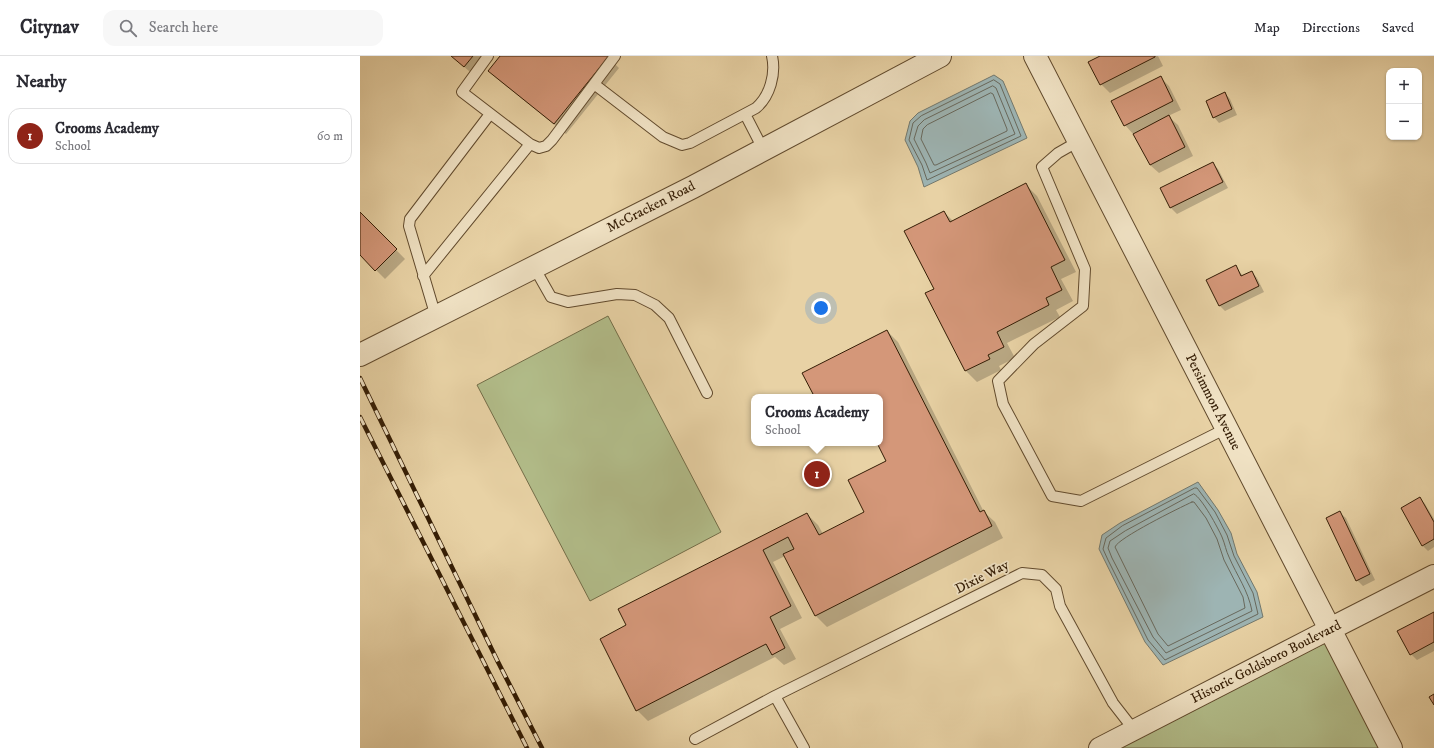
<!DOCTYPE html>
<html lang="en">
<head>
<meta charset="utf-8">
<style>
  :root { --surface:#fff; --page:#f7f7f7; --text:#2b2b33; --muted:#7c7c81; --line:#e1e1e2; --accent:#8f2418 }
  body { margin:0; font-family:"IM FELL DW Pica",serif; background:var(--page); color:var(--text) }
  .controls { position:absolute; right:12px; top:12px; display:grid; overflow:hidden; border-radius:8px; box-shadow:0 1px 3px #0004 }
  .controls button { width:36px; height:36px; display:grid; place-items:center; padding:0; border:0; border-bottom:1px solid var(--line); background:var(--surface); color:var(--text); font:20px sans-serif }
  .you { position:absolute; left:461px; top:252px; width:14px; height:14px; margin:-10px; border:3px solid #fff; border-radius:50%; background:#1a73e8; box-shadow:0 0 0 6px #1a73e833 }
  .badge { display:grid; place-items:center; width:26px; height:26px; border-radius:50%; background:var(--accent); color:#fff; font-size:13px; font-weight:700 }
  .pin { position:absolute; translate:-50% -50%; border:2px solid #fff; box-shadow:0 1px 4px #0006 }
  .popup { position:absolute; left:391px; top:338px; width:132px; height:52px; box-sizing:border-box; display:grid; place-content:center; border-radius:8px; background:var(--surface); filter:drop-shadow(0 1px 3px #0005); font-size:13px; white-space:nowrap; color:var(--muted) }
  .popup b { font-size:15px; color:var(--text) }
  .popup::after { content:''; position:absolute; left:50%; top:100%; margin-left:-8px; border:8px solid transparent; border-top-color:var(--surface) }
  .list { margin:0; padding:0; list-style:none }
  h2 { display:flex; justify-content:space-between; align-items:center; height:52px; margin:0; padding:0 16px; font-size:17px }
  h2 small { font-size:13px; font-weight:400; color:var(--muted) }
  .list li { display:grid; grid-template-columns:26px 1fr auto; gap:12px; align-items:center; box-sizing:border-box; height:56px; margin:0 8px 8px; padding:0 8px; border:1px solid var(--line); border-radius:12px }
  .list b { display:block; font-size:15px; white-space:nowrap }
  .list p { margin:0; font-size:13px; white-space:nowrap; color:var(--muted) }
  .list em { font-size:13px; font-style:normal; color:var(--muted) }
  .icon { flex:none; width:22px; height:22px; fill:none; stroke:currentColor; stroke-width:2; stroke-linecap:round; stroke-linejoin:round }
  .map { position:relative; flex:none; width:1074px; height:692px; overflow:hidden }
  header { display:flex; align-items:center; gap:24px; box-sizing:border-box; height:56px; padding:0 20px; background:var(--surface); border-bottom:1px solid var(--line) }
  header strong { font-size:19px }
  nav { display:flex; gap:22px; margin-inline-start:auto; font-size:14px }
  .search { width:280px; height:36px; background:var(--page); display:flex; align-items:center; gap:10px; box-sizing:border-box; padding:0 14px; border-radius:12px; color:var(--muted); font-size:15px }
  main { display:flex }
  aside { flex:1; background:var(--surface) }
  .map>svg:first-child { display:block }
</style>
</head>
<body>
<header>
<strong>Citynav</strong>
<div class="search"><svg class="icon" aria-label="search" viewBox="0 0 24 24"><circle cx="10" cy="10" r="6"/><path d="M15 15l6 6"/></svg>Search here</div>
<nav><a>Map</a><a>Directions</a><a>Saved</a></nav>
</header>
<main>
<aside>
<h2>Nearby<small></small></h2>
<ul class="list">
<li><span class="badge">1</span><div><b>Crooms Academy</b><p>School</p></div><em>60 m</em></li>
</ul>
</aside>
<div class="map">
<svg width="1074" height="692" viewBox="0 0 1074 692">
  <rect width="100%" height="100%" fill="#e8d2a5"/>
  <filter id="stains"><feTurbulence type="fractalNoise" baseFrequency=".005" numOctaves="4"/><feColorMatrix values="0 0 0 0 .2 0 0 0 0 .09 0 0 0 0 .02 0 0 0 .5 -.17"/></filter>
  <radialGradient id="worn" r=".72"><stop offset=".6" stop-color="#630" stop-opacity="0"/><stop offset="1" stop-color="#630" stop-opacity=".3"/></radialGradient>
  <!-- green -->
  <path fill="#b2bd8a" stroke="#736d48" d="M248 260 361 476 230 545 117 329Z
    M967 586 1021 692H761Z"/>
  <!-- water -->
  <path fill="#9db4b3" stroke="#73786d" d="M634 19 643 25 667 82 564 131 558 111 545 84 550 65 558 57Z
    M838 426 858 454 871 477 877 498 897 536 903 561 803 609 785 586 739 493 742 479 760 467Z"/>
  <!-- shadow -->
  <path fill="#0003" d="M92 0H123L110 16Z
    M142 0H247L259 12 206 78 141 26 129 15Z
    M742 0H798L803 10 750 37 741 28Z
    M800 21 809 30 821 54 808 60 818 69 833 100 799 117 790 109 773 78 765 69Z
    M865 37 870 43 877 59 859 67 854 61Z
    M852 107 858 113 868 132 817 158 811 152 801 132Z
    M665 128 677 140 716 216 701 223 713 245 696 254 700 261 647 287 655 302 639 310 641 314 617 326 606 315 567 238 575 233 584 156 593 165Z
    M0 157 45 203 25 223 0 198Z
    M876 211 883 220 892 216 897 222 904 236 865 255 859 249Z
    M527 275 538 286 624 456 635 466 643 482 467 571 456 560 425 500 413 506 442 562 420 573 436 603 424 609 415 601 288 665 277 654 267 570 447 458 458 469 463 478 505 457 528 405 518 387H520V341H450Z
    M1060 442 1065 448 1074 463V491L1068 495 1062 489Z
    M980 457 986 462 1015 524 1003 530 997 524Z
    M1074 557V595L1057 604 1051 598Z"/>
  <g fill="none" stroke-linecap="round" stroke-linejoin="round">
    <!-- shore -->
    <path stroke="#68685c" stroke-width="1" d="M634 24 640 28 661 80 567 124 562 109 549 84 553 67 561 60Z
      M633 30 636 32 655 78 570 117 566 107 554 83 558 70 564 64Z
      M631 37 633 38 647 73V75L576 109H574L561 83 563 73 567 69Z
      M835 432H837L855 456 867 479 874 500 893 537 898 558 805 604 788 584 748 504 743 493 746 482 762 470Z
      M834 438C842 442 858 472 862 481 865 488 866 495 869 501 877 520 888 534 892 555L806 597 793 581 752 502 748 492 750 485 765 475Z
      M832 446H834L846 462 857 483 864 504 883 541 885 552 808 590 798 578 755 491C758 482 819 452 832 446Z"/>
  </g>
  <!-- building -->
  <path fill="#d49779" stroke="#341d05" d="M91 0H113L104 11Z
    M140 0H249L194 68 128 15Z
    M740 0H795V1L740 29 728 6Z
    M801 20 813 45 764 70 751 45Z
    M865 36 872 53 853 62 846 45Z
    M809 59 825 91 790 109 773 78Z
    M853 106 863 126 810 152 800 132Z
    M666 127 705 204 691 211 702 234 686 242 689 249 637 276 644 291 628 299 630 303 605 315 565 237 574 233 544 175 584 155 590 166Z
    M0 156 37 193 15 215 0 199Z
    M876 209 881 220 892 215 899 230 859 250 846 224Z
    M527 274 620 456 624 454 632 470 455 560 423 498 434 493 428 481 403 494 431 550 410 561 425 592 412 599 406 588 276 655 240 583 266 569 258 553 447 457 459 479 504 456 488 424 526 405 517 387H520V341H448L453 338 442 317Z
    M1060 441 1074 466V483L1062 490 1041 452Z
    M980 455 1010 518 996 525 966 462Z
    M1074 556V586L1050 599 1037 575Z
    M1074 638V649L1069 641Z"/>
  <g fill="none" stroke-linecap="round" stroke-linejoin="round">
    <defs>
      <path id="service" d="M128 0 102 36 170 88 179 92 186 90 192 84 255 0
        M234 28 303 81 322 89 330 87 396 52C410 40 416 18 412 0
        M385 58 403 93
        M719 85 698 97 682 111 725 213 723 250 674 288 638 325 643 348 692 440 721 445 867 372
        M174 211 191 241 208 246 257 238 275 239 295 249 309 262 347 337
        M63 220 170 88
        M76 261 49 170 50 163 130 58
        M415 640 444 692
        M335 683 415 640 662 517 682 519 696 533 700 550 753 647 774 674"/>
      <path id="minor" d="M739 692 970 573"/>
      <path id="tertiary" d="M675 0 1031 692
        M0 299 333 131 580 0
        M970 573 1074 520"/>
    </defs>
    <!-- service casing -->
    <use href="#service" stroke="#614a2d" stroke-width="12"/>
    <!-- minor casing -->
    <use href="#minor" stroke="#614a2d" stroke-width="22"/>
    <!-- tertiary casing -->
    <use href="#tertiary" stroke="#614a2d" stroke-width="24"/>
    <!-- service -->
    <use href="#service" stroke="#f0e2c4" stroke-width="10"/>
    <!-- minor -->
    <use href="#minor" stroke="#f0e2c4" stroke-width="20"/>
    <!-- tertiary -->
    <use href="#tertiary" stroke="#f0e2c4" stroke-width="22"/>
    <defs>
      <path id="rail" d="M0 322 138 606 182 692
        M0 361 167 692"/>
    </defs>
    <!-- rail casing -->
    <use href="#rail" stroke="#341d05" stroke-width="4.5"/>
    <!-- rail -->
    <use href="#rail" stroke="#f0e2c4" stroke-width="3" stroke-dasharray="9" stroke-linecap="butt"/>
  </g>
  <g text-anchor="middle" dominant-baseline="central" stroke-width="3.5" stroke-linejoin="round" paint-order="stroke">
    <!-- street labels -->
    <g font-size="14" fill="#341d05" stroke="#f0e2c4">
      <text transform="translate(291 151) rotate(-27)">McCracken Road</text>
      <text transform="translate(853 346) rotate(63)">Persimmon Avenue</text>
      <text transform="translate(622 521) rotate(-27)">Dixie Way</text>
      <text transform="translate(906 606) rotate(-27)">Historic Goldsboro Boulevard</text>
    </g>
  </g>
  <rect width="100%" height="100%" filter="url(#stains)"/>
  <rect width="100%" height="100%" fill="url(#worn)"/>
</svg>
<div class="controls">
<button>+</button>
<button>−</button>
</div>
<div class="you"></div>
<div class="pin badge" style="left:457px;top:418px">1</div>
<div class="popup"><b>Crooms Academy</b>School</div>
</div>
</main>
</body>
</html>
